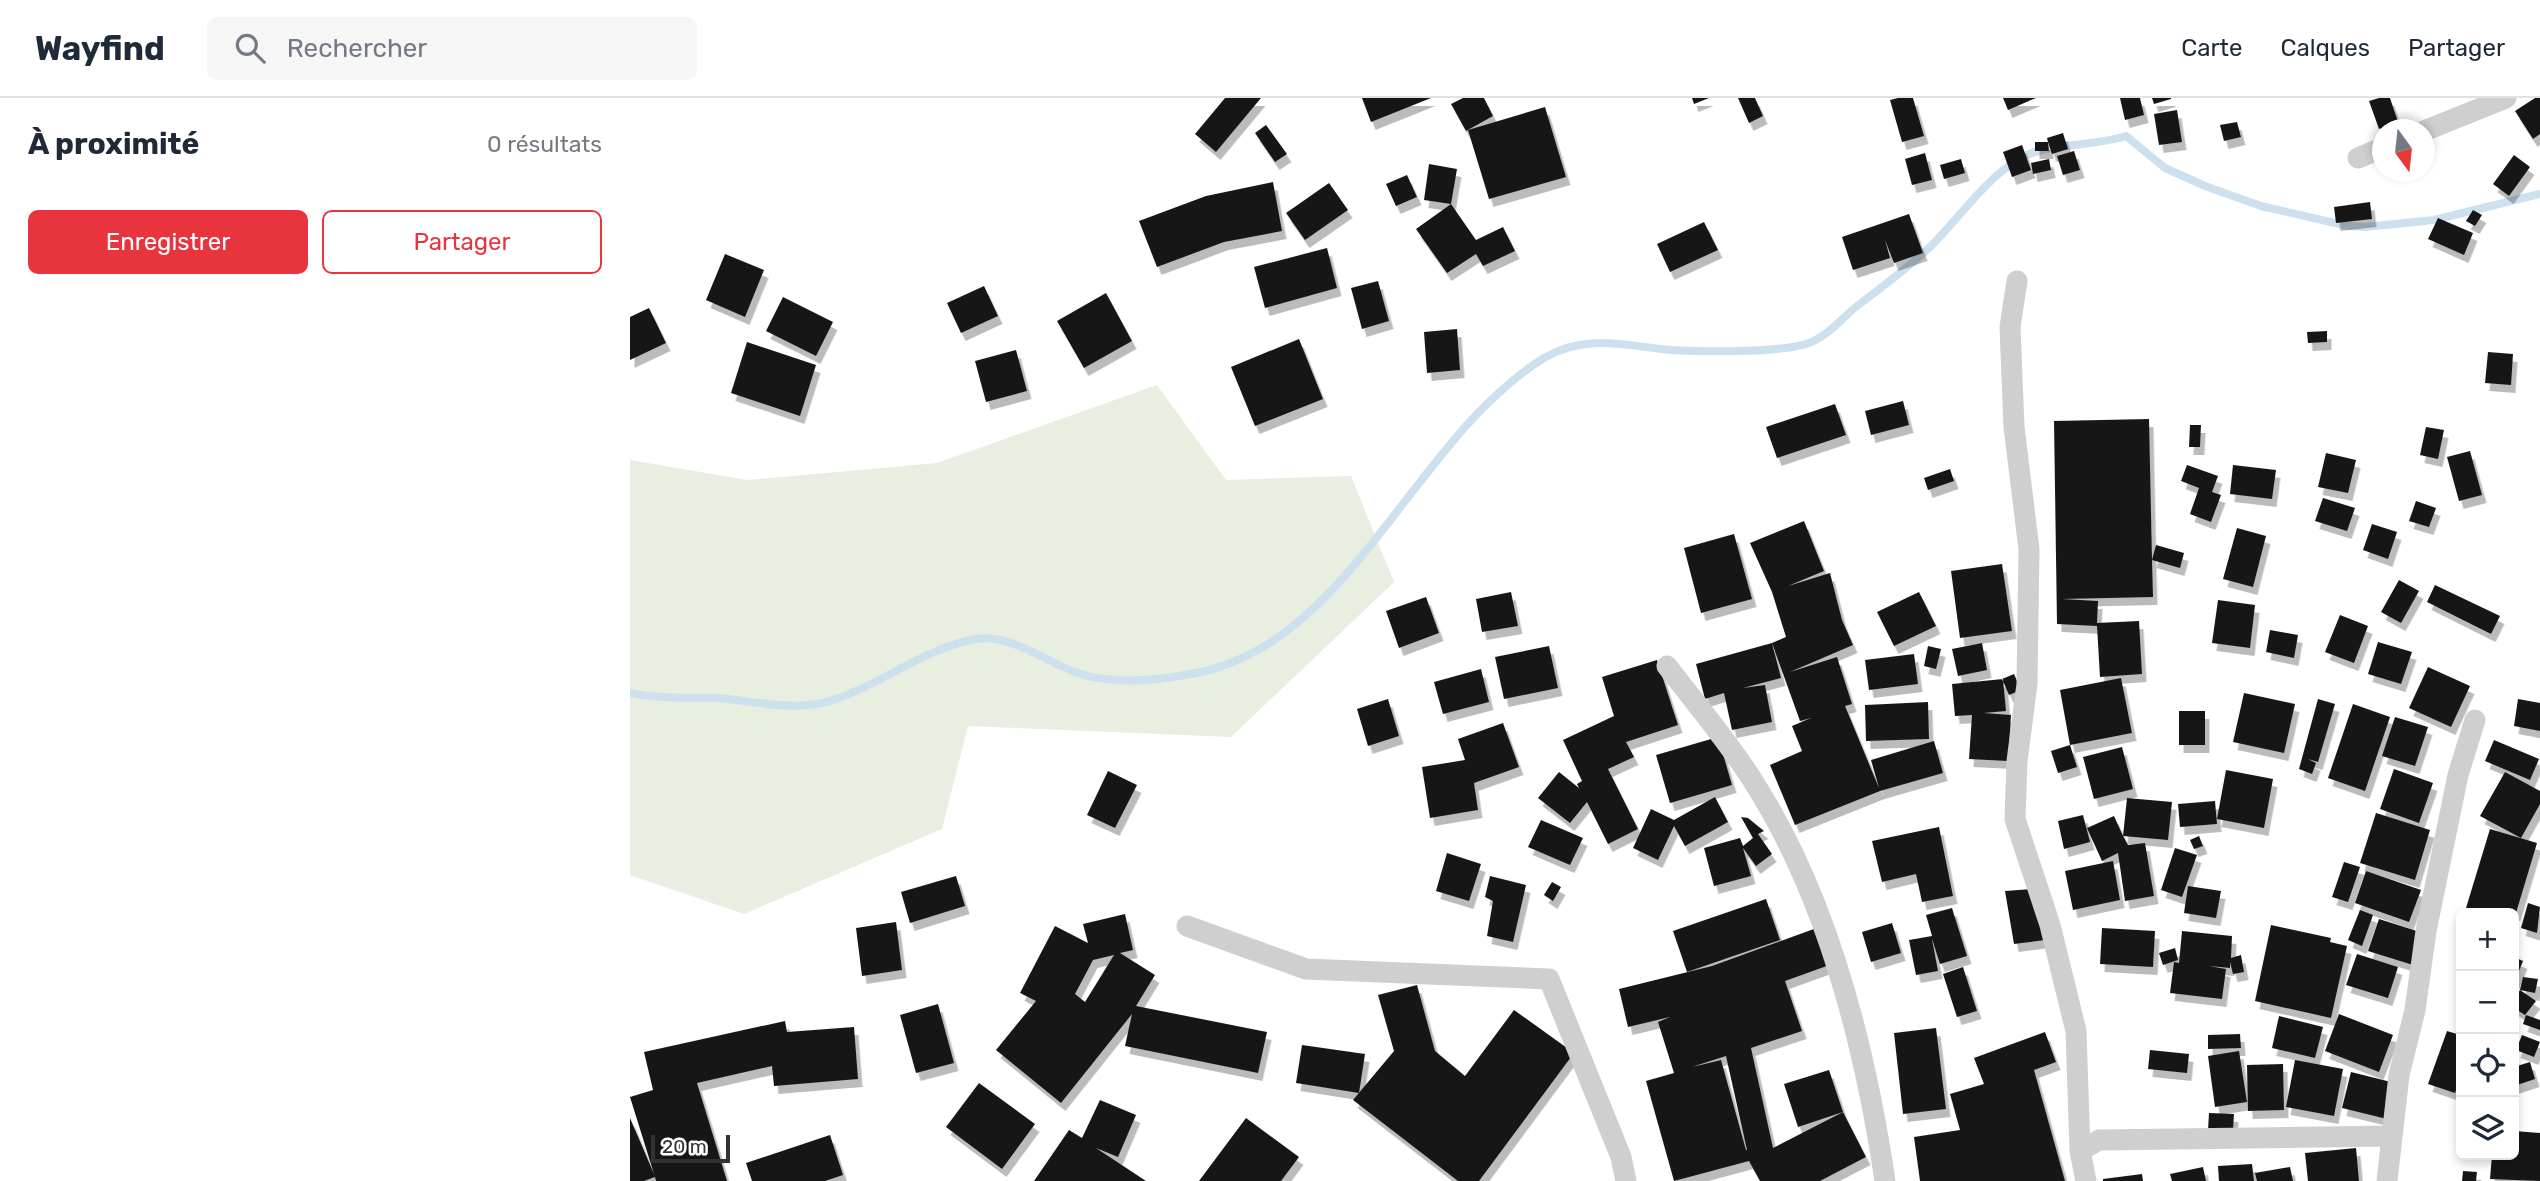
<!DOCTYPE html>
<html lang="fr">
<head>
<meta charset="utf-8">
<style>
  :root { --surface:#fff; --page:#f6f6f7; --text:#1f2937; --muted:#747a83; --line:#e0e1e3; --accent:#e8353d }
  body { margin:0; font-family:Rubik,sans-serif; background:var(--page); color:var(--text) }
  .controls { position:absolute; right:21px; bottom:21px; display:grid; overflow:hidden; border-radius:10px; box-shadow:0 4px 10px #0003 }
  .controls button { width:63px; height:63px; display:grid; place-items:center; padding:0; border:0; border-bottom:2px solid var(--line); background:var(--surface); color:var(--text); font:35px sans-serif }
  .compass { position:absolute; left:1742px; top:21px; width:63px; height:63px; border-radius:50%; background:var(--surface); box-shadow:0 4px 10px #0003; rotate:165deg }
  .scale { position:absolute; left:21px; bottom:18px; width:79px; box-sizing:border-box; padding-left:7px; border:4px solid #323232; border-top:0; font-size:19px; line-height:24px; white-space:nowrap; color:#323232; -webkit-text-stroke:5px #fff; paint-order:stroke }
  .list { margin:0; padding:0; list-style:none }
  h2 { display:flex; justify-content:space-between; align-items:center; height:91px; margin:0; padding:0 28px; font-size:30px }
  h2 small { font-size:23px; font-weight:400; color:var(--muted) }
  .actions { display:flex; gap:14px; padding:21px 28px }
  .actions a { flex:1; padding:16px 0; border:2px solid var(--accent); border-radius:10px; text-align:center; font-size:24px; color:var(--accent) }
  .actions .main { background:var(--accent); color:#fff }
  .icon { flex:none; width:38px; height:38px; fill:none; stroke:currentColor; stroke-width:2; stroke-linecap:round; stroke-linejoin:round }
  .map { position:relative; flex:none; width:1910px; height:1083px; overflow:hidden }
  header { display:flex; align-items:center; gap:42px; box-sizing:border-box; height:98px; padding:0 35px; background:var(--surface); border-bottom:2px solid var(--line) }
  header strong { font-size:33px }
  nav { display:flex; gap:38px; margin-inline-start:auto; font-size:24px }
  .search { width:490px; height:63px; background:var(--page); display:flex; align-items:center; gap:18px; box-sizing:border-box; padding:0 24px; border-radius:10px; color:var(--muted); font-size:26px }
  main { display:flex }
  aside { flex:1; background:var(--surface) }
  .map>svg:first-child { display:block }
</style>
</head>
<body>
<header>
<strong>Wayfind</strong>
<div class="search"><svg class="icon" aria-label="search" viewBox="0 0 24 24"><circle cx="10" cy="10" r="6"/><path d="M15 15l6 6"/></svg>Rechercher</div>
<nav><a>Carte</a><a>Calques</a><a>Partager</a></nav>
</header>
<main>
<aside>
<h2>À proximité<small>0 résultats</small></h2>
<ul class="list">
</ul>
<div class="actions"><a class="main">Enregistrer</a><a>Partager</a></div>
</aside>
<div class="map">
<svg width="1910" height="1083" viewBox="0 0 1910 1083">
  <defs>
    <filter id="shadow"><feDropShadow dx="4.5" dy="8" stdDeviation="0" flood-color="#0004"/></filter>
  </defs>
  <rect width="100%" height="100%" fill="#fff"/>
  <!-- green -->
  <path fill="#e8eee0" d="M527 287 596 382 721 378 764 484 601 639 338 628 312 731 114 816 0 777V362L117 382 307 365Z"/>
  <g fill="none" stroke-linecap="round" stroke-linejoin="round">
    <!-- stream -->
    <path stroke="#cde0ee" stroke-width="8" d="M0 595C29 601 57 599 86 600 127 603 165 615 206 601 254 584 290 554 340 542 380 532 418 567 454 577 489 587 531 582 566 575 720 546 785 339 914 260 956 235 996 248 1041 252 1072 254 1151 255 1179 245 1198 238 1212 220 1227 208 1252 189 1278 170 1301 148 1329 120 1353 84 1387 62 1416 44 1463 49 1496 38L1535 70 1575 88 1631 108 1718 128 1735 129 1804 122 1910 96"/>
  </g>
  <!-- building -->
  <path fill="#191919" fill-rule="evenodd" filter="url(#shadow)" d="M595 0H631L586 54 565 36Z
    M732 0H801L741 24Z
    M833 0H854L863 18 836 33 821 6Z
    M1062 0H1079L1064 6Z
    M1108 0H1125L1133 18 1119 25Z
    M1268 0H1283L1294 38 1272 44 1260 2Z
    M1373 0H1406L1378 12Z
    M1490 0H1510L1514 17 1495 22Z
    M1522 0H1541V1L1524 6Z
    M1749 0H1760L1768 24 1749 31 1739 3Z
    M1905 0H1910V36L1903 41 1885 13Z
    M915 9 936 79 859 101 838 32Z
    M1547 12 1552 44 1529 47 1524 16Z
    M1607 24 1611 39 1594 43 1590 27Z
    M636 27 657 56 645 64 625 35Z
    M1433 35 1438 51 1422 56 1418 44 1419 53H1405V44H1418L1417 40Z
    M1392 47 1401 72 1382 79 1373 54Z
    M1444 53 1450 72 1433 77 1427 58Z
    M1295 55 1302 82 1282 87 1275 61Z
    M1884 57 1900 69 1879 98 1863 86Z
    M1331 61 1335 75 1314 81 1310 67Z
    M1419 61 1421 72 1403 76 1401 65Z
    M799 66 827 71 821 106 846 142 873 129 885 153 853 168 846 156 817 175 786 131 821 106 794 102Z
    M777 77 787 99 766 108 756 86Z
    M643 84 652 133 594 144 527 169 509 123 576 98Z
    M699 85 718 112 675 142 656 115Z
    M1740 104 1742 121 1706 125 1704 109Z
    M1843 112 1852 117 1845 128 1836 123Z
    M1279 116 1293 155 1264 165 1255 142 1260 160 1223 172 1212 139Z
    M1808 120 1843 135 1834 157 1798 141Z
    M1074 124 1088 152 1040 174 1027 146Z
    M697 150 707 190 635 210 624 169Z
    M95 156 134 172 115 219 76 202Z
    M748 183 759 223 732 231 721 190Z
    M354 188 368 218 331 235 317 205Z
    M476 195 502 243 454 270 427 223Z
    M153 199 203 224 186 258 136 233Z
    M19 210 36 245 0 262V219Z
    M827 231 830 272 797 275 794 234Z
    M1697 233V244L1678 245 1677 234Z
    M669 241 693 301 625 328 601 269Z
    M117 244 186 267 170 318 101 295Z
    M386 252 397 293 356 304 345 263Z
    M1858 254 1883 256 1881 287 1855 285Z
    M1273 303 1279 327 1241 337 1235 313Z
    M1205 306 1216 337 1147 360 1136 329Z
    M1519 321 1522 462 1526 447 1554 455 1550 470 1522 462 1523 499 1432 501 1468 503 1467 525 1509 523 1512 576 1470 579 1467 528 1427 526 1424 323Z
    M1560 327H1571L1570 349H1559Z
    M1796 329 1814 332 1808 361 1790 357Z
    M1840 353 1852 397 1829 403 1817 359Z
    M1696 355 1726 362 1718 395 1688 389Z
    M1557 367 1588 378 1582 394 1591 397 1581 424 1560 416 1569 390 1551 383Z
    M1603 367 1646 372 1642 401 1600 396Z
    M1320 371 1324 383 1298 392 1294 380Z
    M1693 400 1725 410 1717 433 1685 423Z
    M1786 403 1806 410 1799 429 1779 423Z
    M1174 423 1194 473 1158 488 1200 475 1212 522 1223 547 1160 574 1207 559 1222 606 1215 608 1249 690 1241 662 1304 643 1313 675 1250 693 1165 727 1140 667 1172 653 1162 628 1181 620 1170 623 1142 545 1156 539 1142 494 1120 445Z
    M1742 426 1767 434 1758 461 1733 452Z
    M1607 430 1636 438 1623 489 1593 481Z
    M1104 436 1122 501 1071 515 1054 450Z
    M1372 466 1382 533 1330 540 1321 473Z
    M1769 482 1789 493 1771 525 1751 514Z
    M1805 487 1870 518 1861 536 1797 504Z
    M881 494 888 528 852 534 846 501Z
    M1289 494 1306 528 1264 548 1247 514Z
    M796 499 809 535 769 550 756 513Z
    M1588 502 1625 507 1620 550 1582 545Z
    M1710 517 1738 528 1724 565 1695 554Z
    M1640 532 1668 537 1664 560 1636 554Z
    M1748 544 1782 554 1771 586 1738 576Z
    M1142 545 1151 580 1113 590 1135 587 1142 624 1102 632 1094 595 1075 601 1066 566Z
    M1352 545 1357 572 1328 578 1322 551Z
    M919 548 928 590 874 601 865 559Z
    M1298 548 1311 551 1306 571 1294 568Z
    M1284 556 1288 586 1239 592 1235 562Z
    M1027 562 1048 627 996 644 1004 659 978 671 1008 731 978 746 957 704 940 725 908 700 929 674 949 690 947 686 952 683 933 642 984 618 972 579Z
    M1798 569 1840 588 1821 629 1779 610Z
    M851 571 859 604 813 616 804 584Z
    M1384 576 1391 592 1379 597 1372 581Z
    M1491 580 1502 635 1440 647 1430 592Z
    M1373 581 1376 613 1354 615 1381 617 1378 663 1339 661 1342 617 1325 618 1322 586Z
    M1614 595 1665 606 1654 655 1603 644Z
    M758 601 769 638 738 648 727 611Z
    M1688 601 1705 606 1688 664 1678 661 1686 665 1682 676 1669 671Z
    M1888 601 1910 605V633L1884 628Z
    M1298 604 1299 641 1236 643 1235 607Z
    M1723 606 1760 619 1735 693 1698 680Z
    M1549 613H1575V647H1549Z
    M1765 619 1798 629 1785 668 1752 658Z
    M873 625 889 669 844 685 848 712 800 720 792 669 835 662 828 641Z
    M1088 639 1102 687 1040 705 1026 657Z
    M1864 642 1909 661 1900 682 1855 663Z
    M1440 647 1447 669 1428 675 1421 653Z
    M1492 649 1503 691 1464 701 1453 659Z
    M1764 671 1803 685 1789 725 1750 711Z
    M1596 672 1643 681 1634 730 1587 721Z
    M478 673 507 687 485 730 457 717Z
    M1875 674 1910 693V706L1891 740 1850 718Z
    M1085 699 1098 724 1055 748 1044 728 1028 762 1003 750 1021 711 1044 722Z
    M1497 700 1542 704 1538 742 1493 738 1498 747 1515 745 1524 798 1495 803 1488 755 1472 763 1457 730 1484 718 1493 738Z
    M1585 703 1587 726 1550 729 1548 706Z
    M1746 715 1800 732 1785 782 1730 765Z
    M1453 717 1460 744 1434 751 1428 723Z
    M1111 719 1118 720 1134 733 1128 736 1142 756 1126 768 1113 750 1121 778 1084 788 1074 750 1110 740 1113 748 1123 740Z
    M911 722 953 740 940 767 898 749Z
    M1309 729 1323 798 1292 804 1286 776 1252 784 1242 743Z
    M1860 731 1907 745 1886 815H1853L1836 810Z
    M1569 738 1573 748 1564 751 1560 742Z
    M1545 750 1567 757 1552 799 1531 792Z
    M817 755 851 766 839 803 806 793Z
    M1483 763 1490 802 1443 812 1435 773Z
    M1714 764 1730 769 1718 804 1702 799Z
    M1736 773 1791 792 1779 824 1725 805Z
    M326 778 335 808 280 825 271 794Z
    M860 778 896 787 883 844 857 838 863 803 855 799Z
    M922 784 931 789 923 803 914 797Z
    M1558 788 1591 793 1586 820 1554 815Z
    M1402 791 1415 842 1384 846 1375 793Z
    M1136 801 1150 842 1057 874 1043 833Z
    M1898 805 1910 809 1907 835 1891 830Z
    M1322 810 1337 858 1310 866 1302 841 1308 873 1286 877 1279 842 1302 838 1296 817Z
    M1730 812 1743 817 1732 848 1718 842Z
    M495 816 503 852 490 855 525 877 506 908 637 934 628 975 495 948 502 916 431 1005 366 952 406 903 390 895 425 828 458 845 453 826ZM484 857 455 904 445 896 463 862Z
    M1749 821 1793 835 1783 867 1738 853Z
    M266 824 272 872 232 878 226 830Z
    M1262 825 1271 855 1241 864 1232 834Z
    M1641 827 1701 840 1700 844 1717 848 1701 920 1625 903Z
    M1192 828 1205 865 1155 883 1172 933 1121 950 1143 1050 1213 1014 1168 1029 1154 986 1199 972 1213 1014 1236 1059 1190 1083H1130L1119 1063 1044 1083 1016 983 1044 975 1028 924 1040 919 998 929 989 891 1082 868ZM1096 958 1117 1052H1116L1091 962 1062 969Z
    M1472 830 1525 833 1523 869 1470 866Z
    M1552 833 1602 838 1601 860 1611 857 1614 874 1603 876 1600 864V870L1579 868 1596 871 1592 901 1540 895 1544 864 1549 865Z
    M1545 850 1548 862 1533 867 1529 855Z
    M1727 856 1768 869 1758 900 1716 887Z
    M1884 859 1893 863 1884 885Z
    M1333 869 1347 913 1327 919 1313 876Z
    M1893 879 1908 881 1905 895 1890 892Z
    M787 887 805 953 835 978 884 912 944 955 849 1083H828L723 1002 764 953 748 897Z
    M1890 892 1906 903 1895 917 1884 910V902Z
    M308 906 324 965 286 975 270 917Z
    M1709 916 1763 937 1749 974 1695 953Z
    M1896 917 1910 922V932L1893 926Z
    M1649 918 1693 929 1685 960 1642 950Z
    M155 923 157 934 224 929 228 981 144 988 142 968 67 985 97 1083H26L25 1079 14 1083H0V1020L24 1076 0 999 23 992 14 954Z
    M1831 924V979L1825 995 1798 986 1817 933 1827 936Z
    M1306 930 1316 1011 1273 1016 1264 935Z
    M1415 934 1426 964 1404 972 1435 1083H1290L1284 1039 1330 1032 1320 996 1354 986 1344 960Z
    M1610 936 1611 950 1578 951V937Z
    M1892 937 1910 944 1904 959 1886 952Z
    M672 947 735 956 729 995 666 985Z
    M1520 952 1559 956 1557 975 1518 971Z
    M1609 953 1617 1004 1585 1009 1578 958Z
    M1665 962 1713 971 1704 1018 1656 1009Z
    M1900 964 1905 981 1884 988V969Z
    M1653 966 1654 1012 1618 1013 1617 967Z
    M1721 974 1769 986 1761 1022 1712 1010Z
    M349 985 405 1026 372 1071 316 1029Z
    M470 1002 506 1017 488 1059 466 1050 516 1083H404L439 1032 452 1040Z
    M1579 1015 1604 1016 1603 1032H1578Z
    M616 1020 669 1059 651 1083H569Z
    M1884 1033 1910 1035V1083L1860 1081 1862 1057H1884Z
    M200 1037 213 1077 195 1083H122L116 1065Z
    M1726 1050 1729 1083H1678L1675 1055Z
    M1622 1066 1624 1083H1589L1588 1068Z
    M1573 1069 1576 1083H1542L1540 1076Z
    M1660 1069 1663 1083H1627L1625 1075Z
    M1833 1073 1847 1074 1846 1083H1832Z
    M1512 1076 1513 1083H1473V1081Z"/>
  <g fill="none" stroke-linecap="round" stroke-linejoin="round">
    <!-- street -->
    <path stroke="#cfcfcf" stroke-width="21" d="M1794 33 1876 0
      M1728 60 1752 50
      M1387 183 1380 229 1384 329 1399 451 1397 586 1387 663 1385 721 1420 827 1446 933 1450 1053 1456 1083
      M1037 568C1066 606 1098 643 1123 683 1197 798 1235 948 1255 1083
      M557 828 676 871 919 881 991 1059 996 1083
      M1450 1053 1469 1042 1761 1038
      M1757 1083 1769 977 1785 912 1796 833 1828 677 1845 622"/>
  </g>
</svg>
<div class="controls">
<button>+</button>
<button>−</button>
<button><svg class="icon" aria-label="locate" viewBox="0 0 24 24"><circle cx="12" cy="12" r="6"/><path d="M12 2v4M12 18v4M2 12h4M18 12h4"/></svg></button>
<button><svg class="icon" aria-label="layers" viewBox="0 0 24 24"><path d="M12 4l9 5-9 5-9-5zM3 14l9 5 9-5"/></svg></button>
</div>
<svg class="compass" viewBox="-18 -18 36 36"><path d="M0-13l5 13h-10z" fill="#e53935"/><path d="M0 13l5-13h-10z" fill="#747a83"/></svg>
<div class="scale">20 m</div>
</div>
</main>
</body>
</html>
